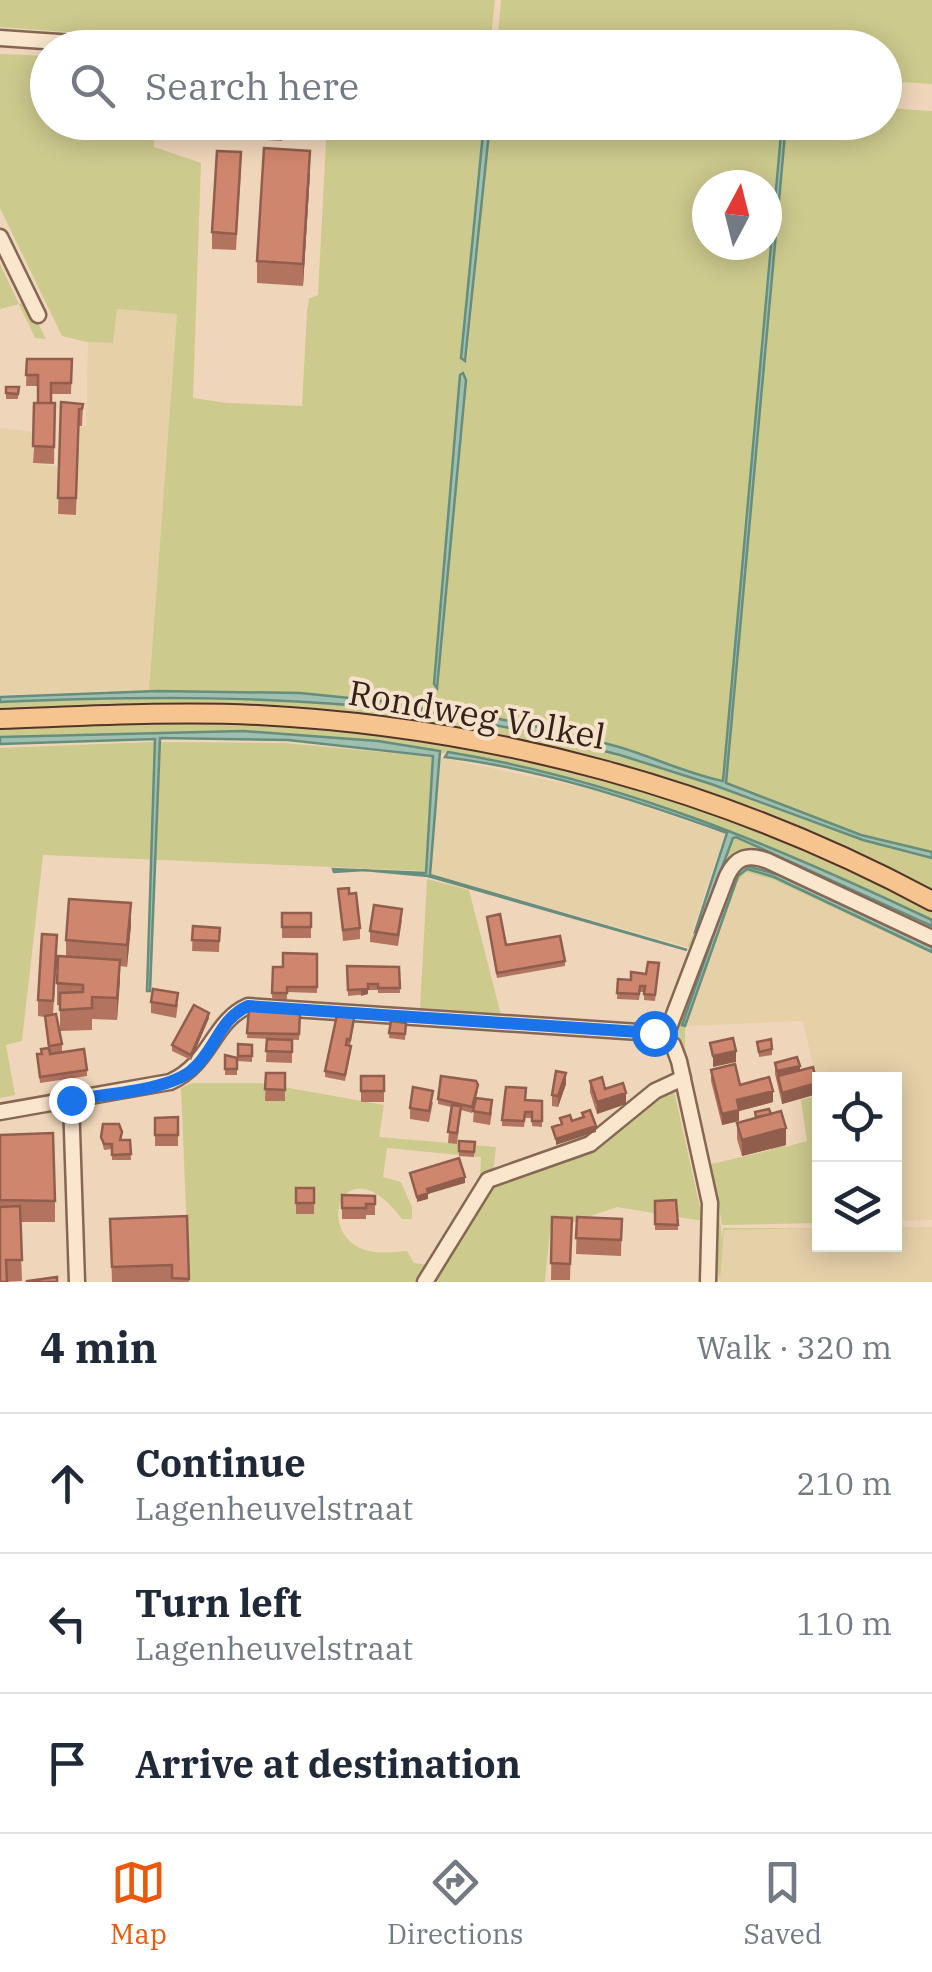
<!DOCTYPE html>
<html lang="en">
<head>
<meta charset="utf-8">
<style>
  :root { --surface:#fff; --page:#f2f2f3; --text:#1f2937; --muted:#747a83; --line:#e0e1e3; --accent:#ea580c }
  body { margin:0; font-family:"IBM Plex Serif",serif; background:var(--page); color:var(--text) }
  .controls { position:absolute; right:30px; bottom:30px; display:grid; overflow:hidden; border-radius:0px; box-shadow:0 5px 25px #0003 }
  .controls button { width:90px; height:90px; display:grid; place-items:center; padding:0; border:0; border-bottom:2px solid var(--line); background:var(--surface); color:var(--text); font:50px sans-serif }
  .compass { position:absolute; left:692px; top:170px; width:90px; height:90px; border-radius:50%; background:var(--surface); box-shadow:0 5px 25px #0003; rotate:7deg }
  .stop { position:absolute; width:30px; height:30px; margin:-22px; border:8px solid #1a73e8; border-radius:50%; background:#fff }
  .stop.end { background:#1a73e8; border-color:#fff; box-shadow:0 2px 10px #0008 }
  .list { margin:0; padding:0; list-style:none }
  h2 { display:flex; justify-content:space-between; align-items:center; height:130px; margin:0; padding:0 40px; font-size:42px }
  h2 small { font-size:32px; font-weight:400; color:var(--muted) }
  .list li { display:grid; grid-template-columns:65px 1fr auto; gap:30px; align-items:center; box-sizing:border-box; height:140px; padding:0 40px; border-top:2px solid var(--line) }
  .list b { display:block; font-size:38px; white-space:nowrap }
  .list p { margin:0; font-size:32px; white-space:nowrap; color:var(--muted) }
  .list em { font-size:32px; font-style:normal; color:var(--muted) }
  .icon { flex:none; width:55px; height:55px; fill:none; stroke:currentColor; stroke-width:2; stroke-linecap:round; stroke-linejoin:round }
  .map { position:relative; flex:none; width:932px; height:1282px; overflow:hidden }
  .search { position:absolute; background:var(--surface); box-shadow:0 5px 25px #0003; left:30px; right:30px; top:30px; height:110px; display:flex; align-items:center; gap:25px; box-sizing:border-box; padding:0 35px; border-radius:55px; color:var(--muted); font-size:38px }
  .sheet { height:550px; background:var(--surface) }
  nav { display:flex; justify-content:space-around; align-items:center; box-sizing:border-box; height:140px; border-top:2px solid var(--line); background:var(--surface); font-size:28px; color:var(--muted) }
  nav a { display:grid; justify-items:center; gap:5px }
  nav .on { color:var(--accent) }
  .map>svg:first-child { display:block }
</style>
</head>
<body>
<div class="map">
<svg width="932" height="1282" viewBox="0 0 932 1282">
  <rect width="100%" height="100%" fill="#efd6ba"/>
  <!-- farmland -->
  <path fill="#e5d0a8" d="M116 309 177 313 149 690 0 695V428L33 432V464L58 466 57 515 77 516 80 427 86 426 88 342 113 343Z
    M439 757 599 791 725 834 687 947 431 874Z
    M746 872 774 880 932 954V1220L895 1221 894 1080H820L819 1093 803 1021 685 1026 738 881Z
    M895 1227H932V1282H720L724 1230 819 1228 820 1244H894Z"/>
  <!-- green -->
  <path fill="#cdca8e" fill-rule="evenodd" d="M0 0H495L490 47 285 48 283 45 111 34H108L267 47H201L0 35V30L93 34 0 27Z
    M501 0H932V84L885 81 884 48H497Z
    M0 54 47 56 48 122 155 123 154 147 201 163 193 398 227 403 302 406 307 311 309 299 318 295 327 123H484L461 358 467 360 490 123H782L723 781C688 774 653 757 619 748 559 730 497 716 435 708L434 713 521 730 620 755 711 784 863 840 932 858V891L561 751 473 731 368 715 268 708 0 713V702L241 697 308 700 423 711 421 706C280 687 142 692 0 697L149 690 177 314 117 309 113 343 87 342 62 336 0 208ZM707 185H767V245H707ZM460 375 466 380 437 688 434 684Z
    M885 108 932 111V852L861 835 726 784 786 123 884 122Z
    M0 246 46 339 35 338 19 304 0 309V264L19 304 22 303 0 258Z
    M235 722C333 728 431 737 528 758 670 787 802 849 932 909V920C768 843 628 784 448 752L440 754 430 748C286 729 145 731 0 737V728Z
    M151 742 285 743 433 757 425 871 43 855 22 1041 6 1045 15 1095 0 1098V748Z
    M735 837 932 926V934L754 852 742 850 733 856 726 871 691 965 682 963H686L692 946 687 947Z
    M752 859 932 941V947L779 875 747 866 736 872 731 885 683 1025 738 876C743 871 743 869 751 869 769 870 915 941 932 954L774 880 746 872 738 881 685 1026V1047L692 1074 686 1076 677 1036 678 1018 732 871Z
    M427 879 469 890 501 1015 420 1010Z
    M192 1083H261L384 1105 379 1137 496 1147 493 1174 480 1177 481 1157 387 1148 383 1177 401 1182 412 1207V1219H402C347 1145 314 1226 360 1248 375 1255 391 1252 407 1251L414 1263 430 1265 420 1282H189L181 1088Z
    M673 1086 703 1221 617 1207 550 1230 545 1282H430L486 1185 602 1143 633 1113Z
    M819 1095V1223L722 1225 718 1201 722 1239 723 1228H819L724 1230 720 1282 718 1272 717 1282H712L707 1165 771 1150V1147L784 1143 785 1147 807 1141 801 1100Z"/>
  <!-- water -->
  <path fill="#9fc0b0" stroke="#678d7d" stroke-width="2.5" d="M111 34 283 45 285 46 111 38 108 35Z
    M484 123H490L465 361 461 358Z
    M782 123H786L726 783 861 835 932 852V858L863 840 711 784 620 755 521 730 434 714V708C496 717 558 730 619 747 653 757 688 774 723 781Z
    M463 373 466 380 437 688 434 684 460 375Z
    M158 691 300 693 390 702 424 709 419 712C279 695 141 696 0 702V697Z
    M243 731 378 741 440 751 430 875 687 950 428 876 364 870 334 872 333 869 426 873 433 756 288 740 160 738 150 991H147L155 739 0 744V737Z
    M448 752C620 780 776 846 932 920V926L736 837 733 838 698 932H695L727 833C635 800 542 769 445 757Z
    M747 866 779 875 932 947V952L774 877 747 869 738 876 685 1026 682 1025 731 885 736 872Z"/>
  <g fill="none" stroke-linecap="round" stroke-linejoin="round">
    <defs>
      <path id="minor" d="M0 38 147 48
        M0 237 38 315
        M665 1038 727 876C736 857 748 853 768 861L932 938
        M71 1100 77 1282
        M0 1112 170 1082C211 1064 212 1022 248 1006L654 1033 673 1045 679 1061 710 1203 708 1282
        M425 1282 488 1180 590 1144 655 1091 683 1078"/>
      <path id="major" d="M0 719C86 716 172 711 258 715 493 727 724 789 932 901"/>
    </defs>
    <!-- minor casing -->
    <use href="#minor" stroke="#866654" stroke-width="19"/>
    <!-- major casing -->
    <use href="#major" stroke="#533629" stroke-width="22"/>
    <!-- minor -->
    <use href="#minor" stroke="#fae5cd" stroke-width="14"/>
    <!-- major -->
    <use href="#major" stroke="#f6c48f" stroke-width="18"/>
  </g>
  <!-- wall -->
  <path fill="#b2735f" d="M166 122H200V130L182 129V133L174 132V140L166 139Z
    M267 122H284L282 141 267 140Z
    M297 122H321L320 136 297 135Z
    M241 169 236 250 212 249V232Z
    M310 173 303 286 257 283V261Z
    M27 359H72L71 394H51V403H55L54 464 33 463 38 386H26Z
    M6 387H19L18 399H6Z
    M61 402 83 404 82 426H79L76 515 58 514Z
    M338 889 349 894 360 928V939L343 941Z
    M282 913H311V938H282Z
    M487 917 506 945 565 961V966L497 978Z
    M402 920 398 946 370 942V931Z
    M131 925 127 967 120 966 117 1020 92 1019V1030L60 1031V1005H57V983L66 957V940Z
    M193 926 220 928 219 952 192 951Z
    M57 952 53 1015 62 1044V1052L87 1070V1076L40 1083 37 1054H42L48 1048 45 1017 38 1016V1000Z
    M317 954V993L287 992V999H272L273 967H283Z
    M659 963 655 1001 644 1000V992H640L639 1000 617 999 618 979 631 980 646 974Z
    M347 966 399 967 400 993H378V990H368V994L348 996Z
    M151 1002 178 1004 176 1018 151 1013Z
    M249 1009 300 1014 299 1040 247 1038Z
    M209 1018 191 1060 172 1051V1045Z
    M391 1021 406 1023 405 1040 389 1038Z
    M354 1024 350 1045 351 1051 345 1081 325 1077V1071Z
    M267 1039 292 1040V1063L266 1062Z
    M757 1042 772 1049V1055L759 1057Z
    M238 1044 252 1045V1062L238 1061Z
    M225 1055 237 1058V1075H225Z
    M775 1063 800 1070 817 1094 782 1104 775 1074Z
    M711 1070 740 1085 773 1102 739 1111V1121L722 1125 711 1081Z
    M266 1073H285V1101H265Z
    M361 1076H384V1102H361Z
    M590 1081 605 1089 626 1104 597 1114 590 1092Z
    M566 1084 558 1107 552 1106V1095Z
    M478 1091 476 1098 492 1112 490 1125 473 1122 474 1107 472 1113 461 1110 457 1144 448 1143 451 1107 438 1104V1099Z
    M525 1100 542 1101V1127L532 1126V1118H525L524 1127 502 1126V1120Z
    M433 1102 429 1122 410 1119V1108Z
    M755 1112 786 1145 742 1156 737 1139V1123L755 1118Z
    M178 1117V1146H155V1118Z
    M0 1135 55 1201V1222H20L22 1281 0 1282Z
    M101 1137H122L121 1140H130L131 1160H112V1149L104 1150Z
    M459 1141 475 1142 474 1157 459 1156Z
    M296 1188H314V1214H296Z
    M342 1195 375 1196V1215H366V1219H342Z
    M655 1201 678 1225V1230H655Z
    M187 1216 189 1282H112L110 1219Z
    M552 1217 572 1218 570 1280H551Z
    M577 1217 622 1219 621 1256 576 1254Z"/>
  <!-- shaded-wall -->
  <path fill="#915e4d" d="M310 151V173L303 286V264Z
    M131 903V925L127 967V945Z
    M120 960V982L117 1020V998Z
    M368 989V994L361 996V990Z
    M209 1013V1018L191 1060V1055Z
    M736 1051V1062L713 1067V1056Z
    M800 1066V1077L778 1076 777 1083V1071Z
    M566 1073V1084L558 1107V1096Z
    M817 1083V1094L782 1104V1093Z
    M773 1091V1102L739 1111V1121L722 1125V1114L737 1100Z
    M626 1093V1104L597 1114V1102Z
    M596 1126V1132L556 1145V1139Z
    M786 1128V1145L742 1156V1140Z
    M465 1177V1183L428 1194V1199L417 1202V1197L427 1189Z"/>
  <!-- building -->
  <path fill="#cf866e" stroke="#915e4d" stroke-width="2.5" d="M166 122H174V128H166Z
    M267 122H283L282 130 267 129Z
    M264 148 310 151 303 264 257 261Z
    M217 151 241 152 236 234 212 232Z
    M27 359H72L71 383H51V403H38V375H26Z
    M6 387H19L18 394 6 393Z
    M61 402 83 404 82 409H79L76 498H58Z
    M34 403H55L54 447 33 446Z
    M349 888V894L356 893 360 928 343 930 338 889Z
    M69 899 131 903 127 945 66 940Z
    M374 905 402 909 398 935 370 931Z
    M282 913H311V927H282Z
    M500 914 506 945 560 936 565 961 497 973 487 917Z
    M193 926 220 928 219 941 192 940Z
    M42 934 57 935 53 1001 38 1000Z
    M283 953 317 954V987H287V993H272L273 967H283Z
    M58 956 120 960 117 998 92 997V1008L60 1010V993L83 992V985L57 983Z
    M648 962 659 963 655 995 644 994 645 986H640L639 994 617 993 618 979 631 980V972L646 974Z
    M347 966 399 967 400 988H378V984H368V989L348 990Z
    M153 989 178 993 176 1006 151 1002Z
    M194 1005 209 1013 191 1055 172 1045Z
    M249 1009 300 1014 299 1034 247 1033Z
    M56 1014 62 1044 49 1046 45 1016Z
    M337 1015 354 1018 350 1040 347 1039 346 1045 351 1046 345 1075 325 1071Z
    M391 1021 406 1023 405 1034 389 1033Z
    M733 1038 736 1051 713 1056 710 1043Z
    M267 1039 292 1040V1052L266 1051Z
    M771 1039 772 1049 759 1052 757 1042Z
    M238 1044 252 1045V1056H238Z
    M49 1048 50 1054 84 1049 87 1070 40 1077 37 1054H42L41 1049Z
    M225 1055 237 1058V1069H225Z
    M797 1057 800 1066 777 1071 775 1063Z
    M735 1064 740 1085 769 1077 773 1091 737 1100 739 1110 722 1114 711 1070Z
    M813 1067 817 1083 782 1093 778 1076Z
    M556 1071 566 1073 558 1096 552 1095Z
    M266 1073H285V1090L265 1089Z
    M361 1076H384V1091H361Z
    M441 1076 476 1081 478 1085 472 1107 438 1099Z
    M602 1077 605 1089 623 1083 626 1093 597 1102 590 1081Z
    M413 1087 433 1091 429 1111 410 1108Z
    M506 1087 526 1088 525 1100 542 1101V1121H532V1112H525L524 1121 502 1120Z
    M476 1098 492 1100 490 1114 473 1111Z
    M452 1105 461 1106 457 1133 448 1132Z
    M769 1109 771 1114 756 1117 755 1112Z
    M590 1110 596 1126 556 1139 552 1127 562 1124 560 1118 570 1115 572 1121 584 1117 582 1113Z
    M781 1111 786 1128 742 1140 737 1123Z
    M178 1117V1135H155V1118Z
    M103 1124H119L122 1132 120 1140H130L131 1154 112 1155V1144H104L101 1137Z
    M53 1133 55 1201 0 1200V1135Z
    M459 1141 475 1142 474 1152 459 1151Z
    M459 1158 465 1177 427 1189 428 1193 417 1197 410 1173Z
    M296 1188H314V1203H296Z
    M342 1195 375 1196V1204H366V1208H342Z
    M676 1200 678 1225 655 1224V1201Z
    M20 1206 22 1260H6L7 1282H0V1207Z
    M187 1216 189 1279 172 1278V1265L112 1267 110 1219Z
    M552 1217 572 1218 570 1264 551 1263Z
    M577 1217 622 1219 621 1240 576 1238Z
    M57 1277V1282H27V1281Z"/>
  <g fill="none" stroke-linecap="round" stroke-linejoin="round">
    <!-- route -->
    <path stroke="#1a73e8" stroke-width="12" d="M71 1100C103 1094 168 1091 192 1070 215 1051 219 1019 248 1006L654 1033"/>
  </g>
  <g text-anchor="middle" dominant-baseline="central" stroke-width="8" stroke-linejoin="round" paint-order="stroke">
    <!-- street labels -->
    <g font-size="35" fill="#35221a" stroke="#f6e2ca">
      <text transform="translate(477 714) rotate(10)">Rondweg Volkel</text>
    </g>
  </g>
</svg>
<div class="controls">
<button><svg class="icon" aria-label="locate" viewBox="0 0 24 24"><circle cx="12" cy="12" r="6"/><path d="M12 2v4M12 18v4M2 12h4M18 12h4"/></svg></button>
<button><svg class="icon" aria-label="layers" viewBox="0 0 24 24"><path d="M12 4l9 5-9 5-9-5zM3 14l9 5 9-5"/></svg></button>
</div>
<svg class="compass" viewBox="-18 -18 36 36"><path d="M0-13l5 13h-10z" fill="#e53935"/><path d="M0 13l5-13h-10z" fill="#747a83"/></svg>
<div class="stop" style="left:654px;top:1033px"></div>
<div class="stop end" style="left:71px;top:1100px"></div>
<div class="search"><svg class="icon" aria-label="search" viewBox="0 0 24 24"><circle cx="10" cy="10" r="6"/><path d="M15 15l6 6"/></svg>Search here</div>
</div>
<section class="sheet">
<h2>4 min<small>Walk · 320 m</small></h2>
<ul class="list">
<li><svg class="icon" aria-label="ahead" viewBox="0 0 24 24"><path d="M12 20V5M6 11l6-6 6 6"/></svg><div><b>Continue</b><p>Lagenheuvelstraat</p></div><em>210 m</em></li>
<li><svg class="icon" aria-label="left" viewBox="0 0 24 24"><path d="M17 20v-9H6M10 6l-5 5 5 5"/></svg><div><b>Turn left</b><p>Lagenheuvelstraat</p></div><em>110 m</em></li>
<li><svg class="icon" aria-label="arrive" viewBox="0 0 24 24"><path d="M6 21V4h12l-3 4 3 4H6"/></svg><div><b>Arrive at destination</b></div></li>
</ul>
</section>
<nav>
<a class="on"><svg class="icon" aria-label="map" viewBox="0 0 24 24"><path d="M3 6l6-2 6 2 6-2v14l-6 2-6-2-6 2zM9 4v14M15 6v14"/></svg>Map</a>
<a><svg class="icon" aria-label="directions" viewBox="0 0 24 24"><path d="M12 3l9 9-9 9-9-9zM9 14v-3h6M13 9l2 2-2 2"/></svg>Directions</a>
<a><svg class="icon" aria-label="saved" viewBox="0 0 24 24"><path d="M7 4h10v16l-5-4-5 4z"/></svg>Saved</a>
</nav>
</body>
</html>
